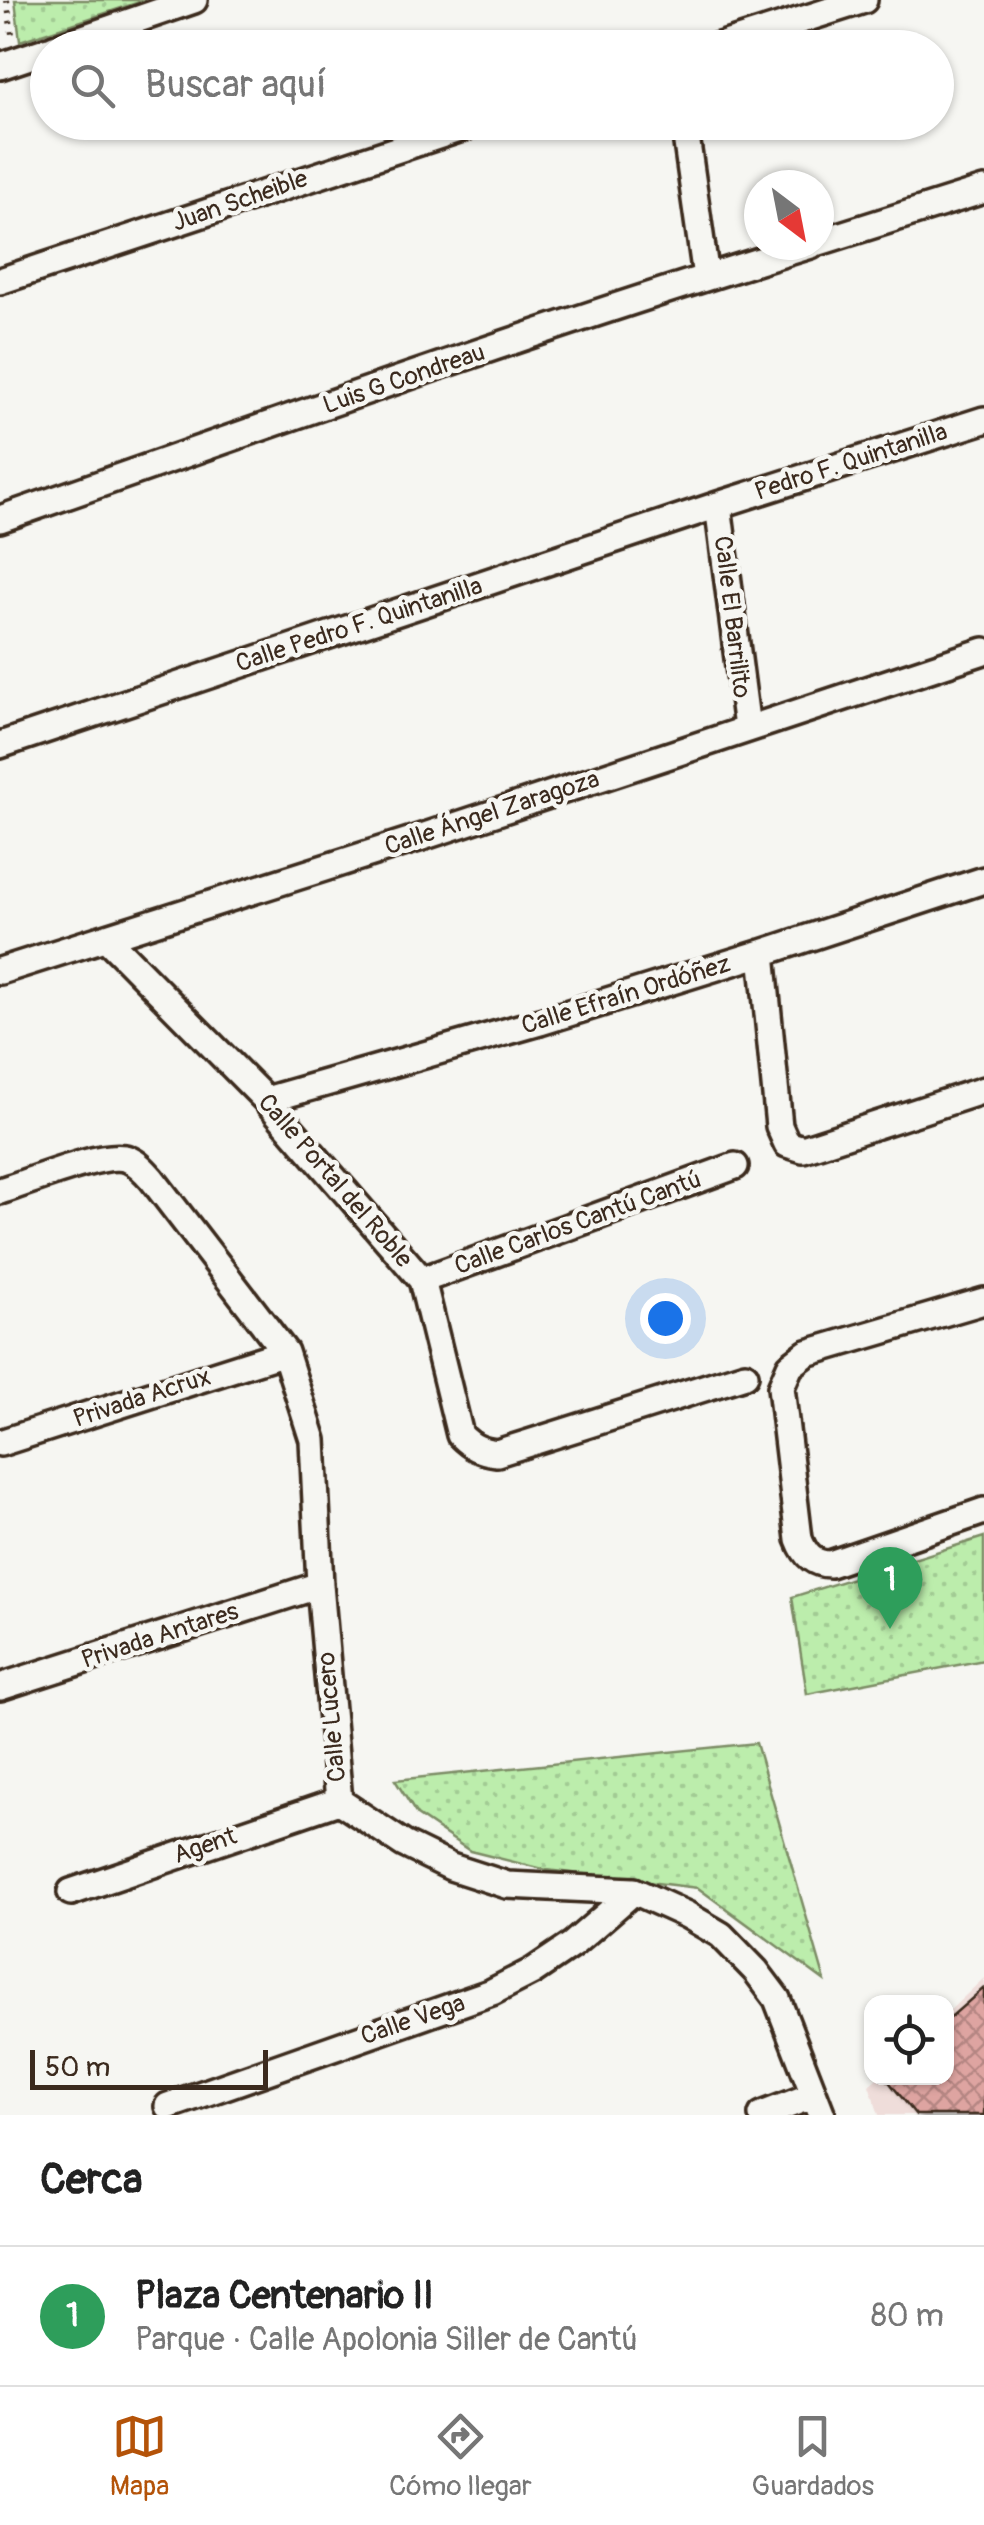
<!DOCTYPE html>
<html lang="es">
<head>
<meta charset="utf-8">
<style>
  :root { --surface:#fff; --page:#f6f6f6; --text:#222; --muted:#767676; --line:#e0e0e0; --accent:#b45309 }
  body { margin:0; font-family:Pangolin,sans-serif; background:var(--page); color:var(--text) }
  .controls { position:absolute; right:30px; bottom:30px; display:grid; overflow:hidden; border-radius:20px; box-shadow:0 2px 8px #0004 }
  .controls button { width:90px; height:90px; display:grid; place-items:center; padding:0; border:0; border-bottom:2px solid var(--line); background:var(--surface); color:var(--text); font:50px sans-serif }
  .compass { position:absolute; left:744px; top:170px; width:90px; height:90px; border-radius:50%; background:var(--surface); box-shadow:0 2px 8px #0004; rotate:148deg }
  .scale { position:absolute; left:30px; bottom:25px; width:238px; box-sizing:border-box; padding-left:10px; border:5px solid #3b2a1e; border-top:0; font-size:28px; line-height:35px; white-space:nowrap; color:#3b2a1e; -webkit-text-stroke:8px #f6f6f2; paint-order:stroke }
  .you { position:absolute; left:665px; top:1318px; width:35px; height:35px; margin:-25px; border:8px solid #fff; border-radius:50%; background:#1a73e8; box-shadow:0 0 0 15px #1a73e833 }
  .badge { display:grid; place-items:center; width:65px; height:65px; border-radius:50%; background:var(--accent); color:#fff; font-size:32px; font-weight:700 }
  .pin { position:absolute; translate:-50% -82px; filter:drop-shadow(0 2px 5px #0008) }
  .pin::after { content:''; position:absolute; top:52px; width:35px; height:30px; background:inherit; clip-path:polygon(0 0,100% 0,50% 100%) }
  .list { margin:0; padding:0; list-style:none }
  h2 { display:flex; justify-content:space-between; align-items:center; height:130px; margin:0; padding:0 40px; font-size:42px }
  h2 small { font-size:32px; font-weight:400; color:var(--muted) }
  .list li { display:grid; grid-template-columns:65px 1fr auto; gap:30px; align-items:center; box-sizing:border-box; height:140px; padding:0 40px; border-top:2px solid var(--line) }
  .list b { display:block; font-size:38px; white-space:nowrap }
  .list p { margin:0; font-size:32px; white-space:nowrap; color:var(--muted) }
  .list em { font-size:32px; font-style:normal; color:var(--muted) }
  .icon { flex:none; width:55px; height:55px; fill:none; stroke:currentColor; stroke-width:2; stroke-linecap:round; stroke-linejoin:round }
  .map { position:relative; flex:none; width:984px; height:2115px; overflow:hidden }
  .search { position:absolute; background:var(--surface); box-shadow:0 2px 8px #0004; left:30px; right:30px; top:30px; height:110px; display:flex; align-items:center; gap:25px; box-sizing:border-box; padding:0 35px; border-radius:55px; color:var(--muted); font-size:38px }
  .sheet { height:270px; background:var(--surface) }
  nav { display:flex; justify-content:space-around; align-items:center; box-sizing:border-box; height:140px; border-top:2px solid var(--line); background:var(--surface); font-size:28px; color:var(--muted) }
  nav a { display:grid; justify-items:center; gap:5px }
  nav .on { color:var(--accent) }
  .map>svg:first-child { display:block }
</style>
</head>
<body>
<div class="map">
<svg width="984" height="2115" viewBox="0 0 984 2115">
  <defs>
    <pattern id="park-dots" width="8" height="8" patternUnits="userSpaceOnUse" patternTransform="scale(2.5)"><rect width="8" height="8" fill="#bcedac"/><path d="M2 2h.1M6 6h.1" fill="none" stroke="#a2cb94" stroke-width="1.8" stroke-linecap="round"/></pattern>
    <pattern id="building-cross-hatch" width="8" height="8" patternUnits="userSpaceOnUse" patternTransform="scale(2.5)"><rect width="8" height="8" fill="#dea4a1"/><path d="M0 0l8 8M0 8l8-8" fill="none" stroke="#b58683"/></pattern>
    <filter id="shadow"><feDropShadow dx="9" dy="9" stdDeviation="2.5" flood-color="#0004"/></filter>
  </defs>
  <rect width="100%" height="100%" fill="#f6f6f2"/>
  <filter id="ink" filterUnits="userSpaceOnUse"><feTurbulence type="fractalNoise" baseFrequency=".01" numOctaves="2"/><feDisplacementMap in="SourceGraphic" scale="20" xChannelSelector="R" yChannelSelector="G"/><feConvolveMatrix kernelMatrix="1 2 1 2 8 2 1 2 1" color-interpolation-filters="sRGB"/></filter>
  <g filter="url(#ink)">
    <!-- built -->
    <path fill="#efddda" d="M984 1978V2115H879L869 2085 877 2078H946L947 2013Z"/>
    <!-- park -->
    <path fill="url(#park-dots)" stroke="#7c8c65" stroke-width="2.5" d="M15 0H146L20 41Z
      M984 1537V1660L807 1694 792 1597Z
      M756 1743 825 1981 698 1888 546 1870 470 1851 417 1815 395 1780Z"/>
    <!-- building -->
    <path fill="url(#building-cross-hatch)" stroke="#3b2a1e" stroke-width="2.5" filter="url(#shadow)" d="M984 1988V2115H916L886 2078H946V2021Z"/>
    <g fill="none" stroke-linecap="round" stroke-linejoin="round">
      <defs>
        <path id="minor" d="M54 48 194 0
          M713 48 864 0
          M0 66 48 50
          M684 122 706 277
          M819 242 984 190
          M0 281 480 122
          M718 505 747 728
          M0 519C269 425 538 328 811 245
          M0 745 718 505 984 420
          M106 938 266 1100 422 1280 460 1435C472 1447 480 1451 497 1453L745 1375
          M762 953 779 1126 787 1144 803 1149 984 1090
          M0 971 425 836 984 651
          M266 1100 540 1022 762 953 984 880
          M0 1191C27 1183 104 1150 128 1159 138 1163 145 1171 152 1179L285 1352 313 1440 320 1585 339 1801
          M422 1280 735 1166
          M984 1301 807 1353 790 1366 781 1387 799 1539C805 1555 813 1564 830 1564L984 1511
          M0 1443 285 1352
          M0 1687 320 1585
          M339 1801 404 1844 451 1867 507 1885 634 1891 687 1915 721 1935 756 1971 777 1999 822 2115
          M71 1892 339 1801
          M168 2106 492 1992 533 1971 573 1944 634 1891
          M762 2115 814 2095"/>
      </defs>
      <!-- minor casing -->
      <use href="#minor" stroke="#3b2a1e" stroke-width="32"/>
      <!-- path -->
      <path stroke="#3b2a1e" stroke-width="6" stroke-dasharray="2.5 8" stroke-linecap="butt" d="M7 0 12 34"/>
      <!-- minor -->
      <use href="#minor" stroke="#f6f6f2" stroke-width="25"/>
    </g>
  </g>
  <g text-anchor="middle" dominant-baseline="central" stroke-width="9" stroke-linejoin="round" paint-order="stroke">
    <!-- street labels -->
    <g font-size="25" fill="#3b2a1e" stroke="#f6f6f2">
      <text transform="translate(240 201) rotate(-19)">Juan Scheible</text>
      <text transform="translate(404 379) rotate(-19)">Luis G Condreau</text>
      <text transform="translate(851 462) rotate(-18)">Pedro F. Quintanilla</text>
      <text transform="translate(732 617) rotate(83)">Calle El Barrilito</text>
      <text transform="translate(359 625) rotate(-18)">Calle Pedro F. Quintanilla</text>
      <text transform="translate(492 813) rotate(-18)">Calle Ángel Zaragoza</text>
      <text transform="translate(626 995) rotate(-17)">Calle Efraín Ordóñez</text>
      <text transform="translate(335 1181) rotate(49)">Calle Portal del Roble</text>
      <text transform="translate(578 1223) rotate(-20)">Calle Carlos Cantú Cantú</text>
      <text transform="translate(142 1398) rotate(-18)">Privada Acrux</text>
      <text transform="translate(160 1636) rotate(-18)">Privada Antares</text>
      <text transform="translate(332 1717) rotate(-95)">Calle Lucero</text>
      <text transform="translate(205 1846) rotate(-19)">Agent</text>
      <text transform="translate(413 2020) rotate(-19)">Calle Vega</text>
    </g>
  </g>
</svg>
<div class="controls">
<button><svg class="icon" aria-label="locate" viewBox="0 0 24 24"><circle cx="12" cy="12" r="6"/><path d="M12 2v4M12 18v4M2 12h4M18 12h4"/></svg></button>
</div>
<svg class="compass" viewBox="-18 -18 36 36"><path d="M0-13l5 13h-10z" fill="#e53935"/><path d="M0 13l5-13h-10z" fill="#767676"/></svg>
<div class="scale">50 m</div>
<div class="you"></div>
<div class="pin badge" style="left:890px;top:1629px;background:#2e9e5b">1</div>
<div class="search"><svg class="icon" aria-label="search" viewBox="0 0 24 24"><circle cx="10" cy="10" r="6"/><path d="M15 15l6 6"/></svg>Buscar aquí</div>
</div>
<section class="sheet">
<h2>Cerca<small></small></h2>
<ul class="list">
<li><span class="badge" style="background:#2e9e5b">1</span><div><b>Plaza Centenario II</b><p>Parque · Calle Apolonia Siller de Cantú</p></div><em>80 m</em></li>
</ul>
</section>
<nav>
<a class="on"><svg class="icon" aria-label="map" viewBox="0 0 24 24"><path d="M3 6l6-2 6 2 6-2v14l-6 2-6-2-6 2zM9 4v14M15 6v14"/></svg>Mapa</a>
<a><svg class="icon" aria-label="directions" viewBox="0 0 24 24"><path d="M12 3l9 9-9 9-9-9zM9 14v-3h6M13 9l2 2-2 2"/></svg>Cómo llegar</a>
<a><svg class="icon" aria-label="saved" viewBox="0 0 24 24"><path d="M7 4h10v16l-5-4-5 4z"/></svg>Guardados</a>
</nav>
</body>
</html>
